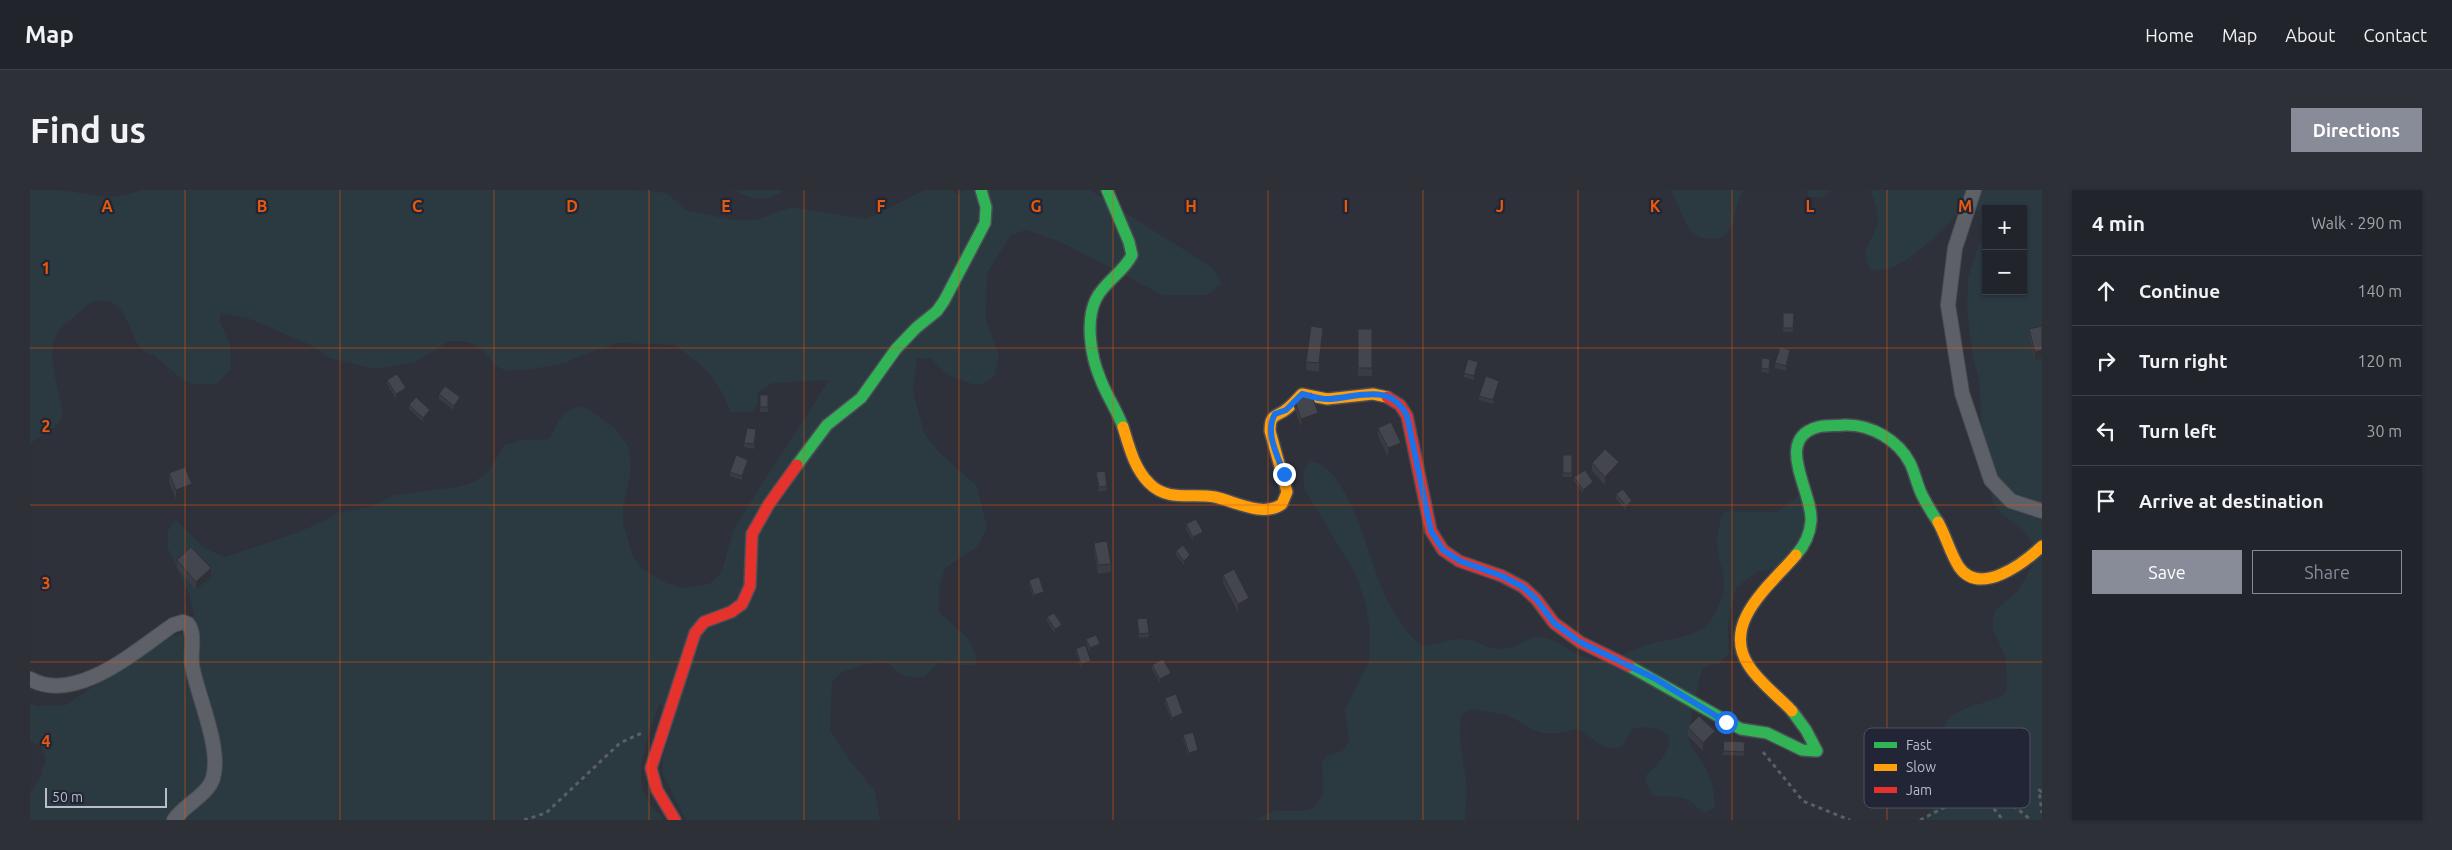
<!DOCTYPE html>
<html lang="en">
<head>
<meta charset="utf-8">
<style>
  :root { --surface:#22242c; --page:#2e3038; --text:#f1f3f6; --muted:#a2a4a9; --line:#3f4148; --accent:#888b98 }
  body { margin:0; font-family:Ubuntu,sans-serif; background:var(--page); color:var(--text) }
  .controls { position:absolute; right:15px; top:15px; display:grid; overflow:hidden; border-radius:0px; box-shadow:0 1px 4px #0004 }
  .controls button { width:45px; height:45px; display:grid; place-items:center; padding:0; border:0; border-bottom:1px solid var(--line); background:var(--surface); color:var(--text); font:25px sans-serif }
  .scale { position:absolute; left:15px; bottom:12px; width:122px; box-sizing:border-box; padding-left:5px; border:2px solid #b9bcca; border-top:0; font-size:14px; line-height:18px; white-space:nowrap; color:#b9bcca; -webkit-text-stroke:4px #212535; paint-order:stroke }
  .stop { position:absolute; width:15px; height:15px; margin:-11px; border:4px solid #1a73e8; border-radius:50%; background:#fff }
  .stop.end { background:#1a73e8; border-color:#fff; box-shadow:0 1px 5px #0008 }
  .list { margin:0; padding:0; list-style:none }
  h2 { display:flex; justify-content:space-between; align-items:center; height:65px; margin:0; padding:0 20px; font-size:21px }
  h2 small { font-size:16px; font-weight:400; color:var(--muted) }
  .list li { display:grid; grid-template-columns:32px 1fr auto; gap:15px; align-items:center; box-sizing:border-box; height:70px; padding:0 20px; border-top:1px solid var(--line) }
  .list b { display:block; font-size:19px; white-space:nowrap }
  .list em { font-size:16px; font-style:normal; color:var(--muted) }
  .actions { display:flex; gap:10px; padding:15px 20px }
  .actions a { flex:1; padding:11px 0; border:1px solid var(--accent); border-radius:0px; text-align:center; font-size:18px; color:var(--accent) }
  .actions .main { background:var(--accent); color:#fff }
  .icon { flex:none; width:28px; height:28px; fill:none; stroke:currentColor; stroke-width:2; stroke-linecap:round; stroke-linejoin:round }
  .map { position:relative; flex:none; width:2012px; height:630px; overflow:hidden; border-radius:0px }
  header { display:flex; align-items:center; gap:30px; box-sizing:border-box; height:70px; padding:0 25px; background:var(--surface); border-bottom:1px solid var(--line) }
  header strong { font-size:24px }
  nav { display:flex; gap:28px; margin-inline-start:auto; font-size:18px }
  .intro { display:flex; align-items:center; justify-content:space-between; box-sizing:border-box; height:120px; padding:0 30px }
  h1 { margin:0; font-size:35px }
  .button { padding:12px 22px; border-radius:0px; background:var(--accent); color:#fff; font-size:18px; font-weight:700 }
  main { display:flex; gap:30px; padding:0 30px }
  aside { flex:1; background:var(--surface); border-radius:0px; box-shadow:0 1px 4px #0004 }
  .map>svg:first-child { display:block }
</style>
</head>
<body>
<header>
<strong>Map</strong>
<nav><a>Home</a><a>Map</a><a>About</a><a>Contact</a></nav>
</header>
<div class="intro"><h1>Find us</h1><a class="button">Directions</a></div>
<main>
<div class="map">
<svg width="2012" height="630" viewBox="0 0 2012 630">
  <rect width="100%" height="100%" fill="#2e303a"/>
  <!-- green -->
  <path fill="#2b3940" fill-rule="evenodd" d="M0 0C10 0 22 0 32 0 62 4 80 13 110 0H608L637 3 656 20 704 30H726L761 17 836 29 895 0H922L929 6 932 0H1060L1181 77 1190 89V95L1177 105H1132L1033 53 996 40 981 45 957 83 956 129 969 166 964 187 953 194H942L918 185 900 168H887L883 201 894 243 909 262 947 296 957 337 948 356 915 378 909 400V422L939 449 947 470 944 476 908 473 894 487C874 489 872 486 858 473L837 474 810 483 802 493 800 540 819 569 845 601 850 630H656L632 583 633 567 643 534 630 513C621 535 603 583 615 605 619 614 628 622 634 630H0V603L11 586 16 568 11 556 0 551V513L7 516 36 515 137 446 147 445 167 438 159 404 137 357 138 341 144 331H147L174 358 195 367 266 343 296 330 306 323 341 317 364 305 427 297 444 292 459 281 474 255 492 250 520 249C529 230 531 219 554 216L586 239 599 257 601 280 593 318V333L603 367 613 379 634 392 653 398 675 395 682 392 691 383 705 336 799 190 743 193 728 202 727 215 722 222H701L689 197 675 179 645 155 588 153 549 166 536 173 503 179 476 181 466 176 456 164 442 154 432 151H419L386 172 353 178H340L299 168 287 158 220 129 191 123 189 130 200 154 201 179 187 194H162L153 190 123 165C98 162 103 113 75 111 62 109 55 116 46 125 41 130 33 135 29 141 17 158 24 186 29 204 30 210 33 220 32 227 29 238 9 247 0 254Z
    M704 0H754C738 13 720 10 704 0Z
    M1640 0H1715C1705 9 1707 21 1703 33 1698 43 1695 48 1683 49 1655 51 1652 19 1640 0Z
    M1777 0H1802L1793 8 1778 7Z
    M1840 0H2012V630H1893C1904 619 1913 605 1915 590 1918 570 1903 537 1924 524 1938 516 1957 512 1972 506L1977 501 1976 469 1963 439V429L1966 419 1987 402 2003 375 2002 353 1995 342 1971 323 1963 313 1954 276 1949 190 1942 163 1937 119 1938 88 1952 45 1949 22 1941 16 1932 20C1910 40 1871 88 1840 79 1828 58 1843 53 1847 35 1850 23 1844 11 1840 0ZM1956 19H1993V101H1956Z
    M1280 271C1320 274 1341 379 1357 410 1367 428 1376 442 1391 456 1407 456 1424 446 1439 450 1456 454 1459 461 1479 458 1491 457 1497 445 1510 447 1530 449 1546 468 1565 470 1583 471 1600 461 1616 455 1635 449 1656 449 1673 438 1681 433 1686 421 1690 413 1700 389 1688 375 1687 354 1687 343 1690 331 1694 321L1747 322 1769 305 1779 328 1768 375 1727 382 1706 398 1698 435 1699 464 1688 474H1682L1673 478C1670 485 1657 545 1659 550 1660 556 1666 562 1669 567 1680 582 1685 599 1685 618L1674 623 1660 611 1649 607 1623 606 1615 592 1616 585C1627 576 1641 561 1639 546 1627 536 1617 537 1602 538L1594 555C1576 566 1562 546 1547 539L1530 543H1515L1504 540 1477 525 1441 519 1431 525C1428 548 1433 569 1436 591 1438 604 1435 617 1435 630H1224L1244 621H1271L1283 618 1293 604 1292 572 1296 566 1312 561 1319 551 1315 519 1339 471 1340 441 1336 415 1326 385 1274 298V281Z"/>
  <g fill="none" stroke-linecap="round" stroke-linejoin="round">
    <defs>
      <path id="street" d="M1944 0 1925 58 1918 115 1932 203 1961 290 1981 311 2012 321
        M0 489C46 515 108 459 143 435L153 432 158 434C166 445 160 462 162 475 167 505 192 558 183 588 178 605 154 615 144 630"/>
      <path id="fast" d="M1077 0 1099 52 1102 65C1093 83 1074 92 1066 109 1055 131 1061 167 1070 188 1076 205 1087 220 1093 237
        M767 275 797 235 831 208 866 159 886 138 907 121 914 111 955 33 956 17 951 0
        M1766 365C1775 355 1780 343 1781 331 1783 302 1743 249 1788 237 1796 235 1806 236 1814 235 1841 234 1868 250 1880 273 1885 283 1887 295 1892 305 1897 315 1902 323 1908 332
        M1599 476 1711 539 1737 543 1772 560 1787 561 1776 540 1762 521"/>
      <path id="slow" d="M1093 237C1099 256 1104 278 1119 293 1137 312 1162 303 1185 307 1204 311 1233 328 1252 314L1257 302 1240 241C1240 222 1247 228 1258 218 1263 214 1267 209 1272 204L1297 209 1343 204 1357 207
        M1908 332C1916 346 1920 363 1929 377 1950 407 1994 373 2012 356
        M1762 521C1748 506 1730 493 1719 476 1690 433 1741 395 1766 365"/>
      <path id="jam" d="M1357 207 1370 215 1377 226 1401 341 1413 360 1429 371 1472 386 1493 397 1506 409 1524 433 1550 452 1599 476
        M645 630 627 600 621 578 665 443 674 432 701 422 712 414 720 396 722 344 739 314 767 275"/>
    </defs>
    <!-- street casing -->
    <use href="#street" stroke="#4b4d54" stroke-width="16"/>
    <!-- fast casing -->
    <use href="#fast" stroke="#4c4d57" stroke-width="14"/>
    <!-- slow casing -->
    <use href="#slow" stroke="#4c4d57" stroke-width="14"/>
    <!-- jam casing -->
    <use href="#jam" stroke="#4c4d57" stroke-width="14"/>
    <!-- path -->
    <path stroke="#5b5e65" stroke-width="3" stroke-dasharray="4 4" stroke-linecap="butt" d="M1733 562 1773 611 1820 630
      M2012 602 2009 600 2012 623
      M1961 614 1978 611 2001 630
      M494 630 516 623 590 553 614 542
      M1890 630 1923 613 1960 614 1973 630"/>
    <!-- street -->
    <use href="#street" stroke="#5e6068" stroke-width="14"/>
    <!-- fast -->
    <use href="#fast" stroke="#30b455" stroke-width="11"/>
    <!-- slow -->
    <use href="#slow" stroke="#ff9f0a" stroke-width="11"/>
    <!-- jam -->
    <use href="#jam" stroke="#e5322d" stroke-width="11"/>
  </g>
  <!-- wall -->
  <path fill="#3a3c44" d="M1753 123H1764L1763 142H1753Z
    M2012 136V168L2005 170 1999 147V139Z
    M1328 139H1342V186H1328Z
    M1293 146 1289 182 1276 180V172Z
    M1760 164 1756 181 1745 178V173Z
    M1732 168 1740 169 1739 183 1731 182Z
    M1448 176 1444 190 1434 187V183Z
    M357 190 376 203 366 209 357 194Z
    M1469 195 1463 214 1449 210V206Z
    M409 204 430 212 424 220 409 209Z
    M730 205H738V222H730Z
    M1264 209 1288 231 1271 237 1264 217Z
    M379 215 400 224 393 232 379 219Z
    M1348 238 1371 261 1358 267 1348 246Z
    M726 243 724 259 714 257V253Z
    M1533 265H1542V287H1533Z
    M1562 273 1589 281 1575 295 1562 281Z
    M718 274 712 290 700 286V282Z
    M1066 282 1077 296V300L1069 302Z
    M139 283 162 302 146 309 139 292Z
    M1544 287 1563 297 1553 304 1544 291Z
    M1586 304 1602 315 1596 320 1586 309Z
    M1156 334 1173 346 1163 351 1156 339Z
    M1064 353 1081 374V382L1068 384 1064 361Z
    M1146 361 1160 369 1154 375 1146 365Z
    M147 370 181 387 166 400 147 378Z
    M1193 385 1219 416 1208 422 1193 393Z
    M999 390 1014 406 1004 409 999 395Z
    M1017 427 1032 439 1025 444 1017 431Z
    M1107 429 1119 443V447L1109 448Z
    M1056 449 1070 459 1060 463 1056 453Z
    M1046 459 1061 475 1051 478 1046 463Z
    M1122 475 1141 487 1130 493 1122 479Z
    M1135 508 1153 527 1142 532 1135 513Z
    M1658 537 1685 549 1673 561 1658 546Z
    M1153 545 1168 564 1159 567 1153 549Z
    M1694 551 1715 552 1714 566 1693 565Z"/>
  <!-- shaded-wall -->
  <path fill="#303137" d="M1293 138V146L1289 182V173Z
    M1760 160V164L1756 181V176Z
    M2012 160V168L2005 170V162Z
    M1448 172V176L1444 190V186Z
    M1469 191V195L1463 214V210Z
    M376 198V203L366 209V204Z
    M430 207V212L424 220V216Z
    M400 220V224L393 232V228Z
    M1288 223V231L1271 237V229Z
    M1371 253V261L1358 267V258Z
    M718 270V274L712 290V286Z
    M1589 272V281L1575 295V287Z
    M1563 292V297L1553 304V300Z
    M162 294V302L146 309V300Z
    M1602 311V315L1596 320V316Z
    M1173 342V346L1163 351V347Z
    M1160 365V369L1154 375V371Z
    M181 378V387L166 400V392Z
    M1014 402V406L1004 409V405Z
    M1219 408V416L1208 422V414Z
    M1032 435V439L1025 444V439Z
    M1070 454V459L1060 463V458Z
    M1061 471V475L1051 478V474Z
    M1141 483V487L1130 493V489Z
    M1153 523V527L1142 532V528Z
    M1685 541V549L1673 561V553Z
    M1168 560V564L1159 567V563Z"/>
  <!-- building -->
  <path fill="#44464f" stroke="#303137" d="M1753 123H1764L1763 138H1753Z
    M1281 136 1293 138 1289 173 1276 172Z
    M2012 136V160L2005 162 1999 139Z
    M1328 139H1342V178H1328Z
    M1750 157 1760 160 1756 176 1745 173Z
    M1732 168 1740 169 1739 179 1731 178Z
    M1438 169 1448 172 1444 186 1434 183Z
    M367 184 376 198 366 204 357 190Z
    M1456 186 1469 191 1463 210 1449 206Z
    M415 196 430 207 424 216 409 204Z
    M1281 203 1288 223 1271 229 1264 209Z
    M730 205H738V217H730Z
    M386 207 400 220 393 228 379 215Z
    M1361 232 1371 253 1358 258 1348 238Z
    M717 238 726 239 724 254 714 253Z
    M1575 259 1589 272 1575 287 1562 273Z
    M706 265 718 270 712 286 700 282Z
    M1533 265H1542V283H1533Z
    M155 277 162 294 146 300 139 283Z
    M1555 280 1563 292 1553 300 1544 287Z
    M1075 281 1077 296 1069 297 1066 282Z
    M1593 299 1602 311 1596 316 1586 304Z
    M1166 329 1173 342 1163 347 1156 334Z
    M1077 351 1081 374 1068 375 1064 353Z
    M1153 355 1160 365 1154 371 1146 361Z
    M161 357 181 378 166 392 147 370Z
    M1204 379 1219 408 1208 414 1193 385Z
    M1009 387 1014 402 1004 405 999 390Z
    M1024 423 1032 435 1025 439 1017 427Z
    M1117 428 1119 443 1109 444 1107 429Z
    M1066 445 1070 454 1060 458 1056 449Z
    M1055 455 1061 471 1051 474 1046 459Z
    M1133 469 1141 483 1130 489 1122 475Z
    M1146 504 1153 523 1142 528 1135 508Z
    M1669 526 1685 541 1673 553 1658 537Z
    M1163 542 1168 560 1159 563 1153 545Z
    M1694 551 1715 552 1714 562 1693 561Z"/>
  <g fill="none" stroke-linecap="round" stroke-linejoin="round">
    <!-- route -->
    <path stroke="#1a73e8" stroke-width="6" d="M1254 284C1248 266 1234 242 1245 224L1256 220 1272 204C1281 206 1291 210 1300 209 1329 207 1360 192 1377 226L1401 341 1413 360 1430 371 1472 386 1493 397 1506 409 1524 433 1550 452 1624 488 1696 532"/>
  </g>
  <!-- grid -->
  <path fill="none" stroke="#e8590c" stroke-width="1" stroke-opacity="0.55" d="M155 0V630M310 0V630M464 0V630M619 0V630M774 0V630M929 0V630M1083 0V630M1238 0V630M1393 0V630M1548 0V630M1702 0V630M1857 0V630M0 158H2012M0 315H2012M0 472H2012"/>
  <!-- legend -->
  <rect x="1834" y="538" width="166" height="80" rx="8" fill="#212535" stroke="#4f5262" stroke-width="1"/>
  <rect x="1844" y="552" width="23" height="6" fill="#30b455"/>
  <rect x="1844" y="574" width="23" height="7" fill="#ff9f0a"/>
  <rect x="1844" y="597" width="23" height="6" fill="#e5322d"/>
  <g font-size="14" fill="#b9bcca">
    <text x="1876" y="560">Fast</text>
    <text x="1876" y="582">Slow</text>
    <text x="1876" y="605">Jam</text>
  </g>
  <g font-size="16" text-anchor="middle" font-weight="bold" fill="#e8590c" stroke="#212535" stroke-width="4.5" stroke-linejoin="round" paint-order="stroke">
    <text x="77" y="22">A</text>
    <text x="232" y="22">B</text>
    <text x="387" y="22">C</text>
    <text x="542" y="22">D</text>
    <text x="696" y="22">E</text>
    <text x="851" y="22">F</text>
    <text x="1006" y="22">G</text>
    <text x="1161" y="22">H</text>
    <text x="1316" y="22">I</text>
    <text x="1470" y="22">J</text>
    <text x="1625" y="22">K</text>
    <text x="1780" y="22">L</text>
    <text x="1935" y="22">M</text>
    <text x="16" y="84">1</text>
    <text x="16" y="242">2</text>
    <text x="16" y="399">3</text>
    <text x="16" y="557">4</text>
  </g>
</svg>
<div class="controls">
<button>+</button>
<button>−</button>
</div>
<div class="scale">50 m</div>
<div class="stop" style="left:1696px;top:532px"></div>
<div class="stop end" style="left:1254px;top:284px"></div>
</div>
<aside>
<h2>4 min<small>Walk · 290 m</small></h2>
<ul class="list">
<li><svg class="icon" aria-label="ahead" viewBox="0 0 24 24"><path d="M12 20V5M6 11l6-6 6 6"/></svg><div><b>Continue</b></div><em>140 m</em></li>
<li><svg class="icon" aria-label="right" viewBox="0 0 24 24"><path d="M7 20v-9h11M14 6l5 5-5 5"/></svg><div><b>Turn right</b></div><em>120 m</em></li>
<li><svg class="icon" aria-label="left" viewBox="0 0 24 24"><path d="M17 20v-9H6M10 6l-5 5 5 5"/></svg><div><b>Turn left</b></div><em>30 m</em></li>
<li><svg class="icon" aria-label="arrive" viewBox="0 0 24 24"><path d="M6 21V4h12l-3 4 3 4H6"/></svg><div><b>Arrive at destination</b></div></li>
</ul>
<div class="actions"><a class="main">Save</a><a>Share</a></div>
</aside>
</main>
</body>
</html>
